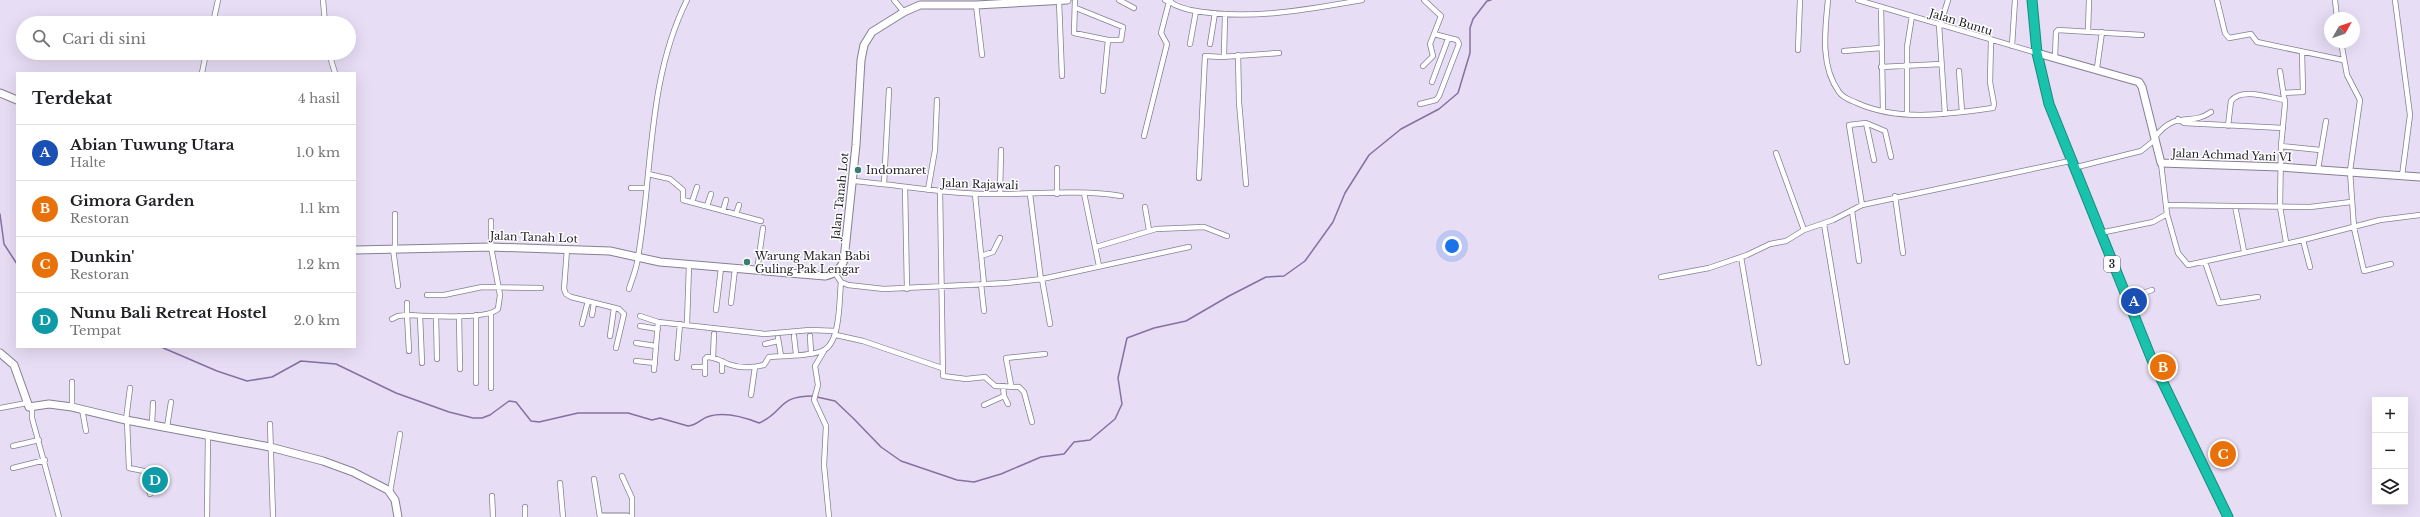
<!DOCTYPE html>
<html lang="id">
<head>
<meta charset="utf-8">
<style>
  :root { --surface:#fff; --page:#f6f6f6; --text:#202124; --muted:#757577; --line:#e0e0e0; --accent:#3b7e71 }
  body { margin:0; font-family:"Libre Baskerville",serif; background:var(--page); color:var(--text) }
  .controls { position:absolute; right:12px; bottom:12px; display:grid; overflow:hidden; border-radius:0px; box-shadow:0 4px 16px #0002 }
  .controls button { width:36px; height:36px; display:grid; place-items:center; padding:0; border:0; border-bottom:1px solid var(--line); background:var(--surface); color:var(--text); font:20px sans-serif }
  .compass { position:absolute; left:2324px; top:12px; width:36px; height:36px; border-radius:50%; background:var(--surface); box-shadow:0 4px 16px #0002; rotate:50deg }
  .you { position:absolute; left:1452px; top:246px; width:14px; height:14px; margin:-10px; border:3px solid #fff; border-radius:50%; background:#1a73e8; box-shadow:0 0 0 6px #1a73e833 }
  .badge { display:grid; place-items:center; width:26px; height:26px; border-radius:50%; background:var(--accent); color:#fff; font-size:13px; font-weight:700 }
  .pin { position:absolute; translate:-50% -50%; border:2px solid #fff; box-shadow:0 1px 4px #0006 }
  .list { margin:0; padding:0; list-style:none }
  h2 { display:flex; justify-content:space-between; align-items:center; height:52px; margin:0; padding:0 16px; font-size:17px }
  h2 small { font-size:13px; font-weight:400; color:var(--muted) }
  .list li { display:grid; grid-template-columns:26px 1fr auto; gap:12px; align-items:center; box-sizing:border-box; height:56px; padding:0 16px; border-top:1px solid var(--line) }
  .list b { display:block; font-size:15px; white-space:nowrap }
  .list p { margin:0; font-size:13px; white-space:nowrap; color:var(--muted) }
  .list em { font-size:13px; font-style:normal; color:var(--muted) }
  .icon { flex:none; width:22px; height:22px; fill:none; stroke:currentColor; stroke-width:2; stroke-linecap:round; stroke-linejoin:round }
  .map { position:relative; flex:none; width:2420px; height:517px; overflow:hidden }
  .search { position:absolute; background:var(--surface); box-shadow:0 4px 16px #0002; left:16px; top:16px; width:340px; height:44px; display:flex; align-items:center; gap:10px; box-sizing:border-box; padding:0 14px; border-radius:22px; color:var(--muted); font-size:15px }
  .panel { position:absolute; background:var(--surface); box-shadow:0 4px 16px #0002; left:16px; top:72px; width:340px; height:276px; border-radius:0px }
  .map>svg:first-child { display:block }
</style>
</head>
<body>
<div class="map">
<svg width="2420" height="517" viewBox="0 0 2420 517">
  <rect width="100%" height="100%" fill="#e7ddf5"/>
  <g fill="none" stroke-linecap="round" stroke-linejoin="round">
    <!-- stream -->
    <path stroke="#8571a1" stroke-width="1.5" d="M0 214 4 244 17 264
      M161 347 217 371 247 381 272 377 301 361 336 364 396 393 449 412 473 418H482L490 415 509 401 516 402 531 421 539 422 578 413H628L652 420 660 418 688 426C698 425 701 418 710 416 725 412 744 417 759 423 785 412 776 396 813 396
      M817 397 835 401 853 418 881 447 901 461 957 480 974 482 1001 474 1041 457 1064 454 1074 442 1090 440 1115 419 1122 404 1118 378 1127 338 1154 328 1186 321 1229 296 1266 277 1284 276 1305 261 1333 222 1345 193 1369 155 1401 129 1439 109 1458 93 1470 53V28L1473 19 1487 1 1491 0"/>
    <defs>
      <path id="street" d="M323 0 325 23
        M894 0 904 12
        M1075 0 1074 33 1108 40H1121L1123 27 1076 8
        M1119 0 1134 8
        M1170 0C1172 6 1184 8 1190 10 1248 21 1305 10 1362 0
        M1828 0C1825 30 1820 66 1839 92 1844 99 1851 100 1857 103 1899 122 1949 114 1993 108L1994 104 1990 82 1991 40
        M1858 0 2037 53
        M2217 0 2225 33 2229 38 2251 34 2257 42 2343 60
        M2335 0 2337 18
        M2395 0 2410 115 2402 176
        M1059 1 1062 76
        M976 5 982 55
        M1881 7 1883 111
        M213 23 218 0
        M1939 25 1945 114
        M1940 26 1948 0
        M2088 31 2089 0
        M2341 42 2347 75 2360 100 2350 171 2354 228 2364 271 2391 264
        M1190 44 1196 11
        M1210 44 1215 13
        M2012 46 2015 0
        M1798 50 1800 0
        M1844 51 1881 48
        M329 53 335 73
        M1224 55 1225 14
        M1238 55 1239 102 1246 184
        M2055 57 2056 32 2058 30 2142 35
        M1423 66 1433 56 1430 44 1441 16 1424 0
        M1881 67 1941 64
        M2097 68 2102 32
        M1959 71 1962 112
        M2280 71 2285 104 2281 146 2280 207 2286 242
        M202 73 206 53
        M1432 82 1448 39
        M1103 91 1108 40
        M2283 93 2303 92 2302 53
        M1420 104 1436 100 1439 96 1459 44 1457 40 1434 34
        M1907 113V47L1912 16
        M2178 119 2184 123 2283 128
        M1866 123 1874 160
        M2228 126 2231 101C2242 87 2270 98 2285 100
        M1144 136 1167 44 1161 33 1169 2 1165 0
        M2155 137C2177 109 2190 127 2211 112
        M2281 146 2320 150
        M1776 153 1804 230
        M1057 168V194
        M2073 168 2141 151 2156 139
        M2318 169 2326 121
        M648 174 670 179 683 190V200L761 221
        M1199 178 1205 56 1221 57 1279 53
        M852 181C895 184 938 193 982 194 1028 195 1076 189 1121 196
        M884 184 889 90
        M905 187 907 289
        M631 188H646
        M928 190 935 150 937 100
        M940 191 943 376 966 379 985 377 995 386 1019 387 1024 392 1032 422
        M1084 193 1099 266
        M975 194 984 284
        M1000 194 1001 150
        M1030 194 1041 280
        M1895 196 1903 253
        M692 202 697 187
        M1862 205 1849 125 1866 123 1885 131 1891 157
        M2166 205 2310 207 2351 202
        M707 206 711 194
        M2235 206 2244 251
        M1145 207 1149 230
        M723 211 726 200
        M1852 211 1859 261
        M395 214V249
        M736 214 739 205
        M2167 214 2178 253 2188 265 2303 240 2380 220 2420 215
        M1824 224 1847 362
        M2100 233 2153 222 2167 214 2161 163
        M2303 240 2310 267
        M1096 247 1156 229 1204 227 1227 236
        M393 249 398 286
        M567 249 564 289 566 294 571 297 619 309 624 314 616 348
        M981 256 993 252 1000 238
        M1741 257 1759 363
        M2205 262 2219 303 2258 297
        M757 271 763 228
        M835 273 841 282 848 285 884 289 1007 283 1042 279 1189 247
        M1661 277 1709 268 1747 255 1770 244 1786 241 1804 230 1833 220 1862 205 2070 161
        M1042 279 1050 324
        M981 284 984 311
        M629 289C632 279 637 268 638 257 653 171 647 80 687 0
        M427 295H444L482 287 541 288
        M2126 299 2152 290
        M731 303 735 269
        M716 310 721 268
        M491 314V388
        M476 315V383
        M592 315 594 303
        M420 316 422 363
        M459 316 460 369
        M640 316 658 322
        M436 317 437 359
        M392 319 398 316 407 315V303
        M582 324 588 301
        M687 324 689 265
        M640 326 658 329
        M836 335 863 341 942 368
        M610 336 614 308
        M794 336 796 354
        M810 336 811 353
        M778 338 781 356
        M636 343 656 346
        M765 344 778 341
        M409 351 407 315C424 316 487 320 498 309L500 295 491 247V221
        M824 351 815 366 818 385 814 400 826 426 824 465 829 517
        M713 357 714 334
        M677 358 680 324
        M636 361 655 363
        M694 367H704
        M654 370 658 322 765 334 810 330 836 331
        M722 371V361
        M705 374V359L707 357C715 357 721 361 728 364 739 368 753 368 764 365L769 357C786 355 807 357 822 351 841 344 839 300 841 282
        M72 382V407
        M1011 385 1006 358 1045 354
        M751 395 755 367
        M1004 396 1008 404
        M984 405 1004 396 1003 386
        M32 407V418L59 517
        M0 408 27 403
        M82 409 86 431
        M126 420 130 388
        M127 420 129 468 144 471 150 494
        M152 424 153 403
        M270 424 273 517
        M167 427 171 402
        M13 446 39 440
        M13 468 45 460
        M622 476 632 498V517
        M594 479 600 517
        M560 483 563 517
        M390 492 400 434
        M492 496 493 517
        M525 507V517
        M207 517 208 435"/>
      <path id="secondary" d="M2037 53 2139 82 2142 87 2161 163 2280 167 2420 177
        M0 93 17 100
        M355 250 491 247 610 251 660 262 825 276C835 274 841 269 844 260L856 145 861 60 864 45 872 32 904 12 920 5H976L1067 0
        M0 353 14 365 29 407 49 404 72 407 126 420 270 447 323 461 353 472 388 490 395 500 398 517
        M602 517H627"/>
      <path id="highway" d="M2032 0 2037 53 2049 104 2152 360 2228 517"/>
    </defs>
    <!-- street casing -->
    <use href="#street" stroke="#877f94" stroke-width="6"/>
    <!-- secondary casing -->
    <use href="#secondary" stroke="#877f94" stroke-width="9"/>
    <!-- highway casing -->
    <use href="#highway" stroke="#1b897c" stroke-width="11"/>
    <!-- street -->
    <use href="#street" stroke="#fff" stroke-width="4.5"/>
    <!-- secondary -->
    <use href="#secondary" stroke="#fff" stroke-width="7"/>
    <!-- highway -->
    <use href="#highway" stroke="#19c3ab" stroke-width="9"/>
  </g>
  <!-- markers -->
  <g fill="#3b7e71" stroke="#fff" stroke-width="1.5">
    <circle cx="858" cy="170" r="4"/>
    <circle cx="747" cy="262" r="4"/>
  </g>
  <g text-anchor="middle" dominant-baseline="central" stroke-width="3" stroke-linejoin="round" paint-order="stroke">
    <!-- shield labels -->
    <rect fill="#fff" stroke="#626066" stroke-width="1" x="2104" y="256" width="16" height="16" rx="3"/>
    <g font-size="10" font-weight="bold" fill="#1f1c24">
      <text x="2112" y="264">3</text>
    </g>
    <!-- street labels -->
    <g font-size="11" fill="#1f1c24" stroke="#fff">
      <text transform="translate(1961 22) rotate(17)">Jalan Buntu</text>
      <text transform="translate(2232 155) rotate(2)">Jalan Achmad Yani VI</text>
      <text transform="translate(980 184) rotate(2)">Jalan Rajawali</text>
      <text transform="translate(840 196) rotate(-84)">Jalan Tanah Lot</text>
      <text transform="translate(534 237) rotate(2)">Jalan Tanah Lot</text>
    </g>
    <!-- poi labels -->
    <g font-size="11" fill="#1f1c24" stroke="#fff" text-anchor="start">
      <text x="866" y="170">Indomaret</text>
      <text x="755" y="256">Warung Makan Babi<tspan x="755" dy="13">Guling Pak Lengar</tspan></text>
    </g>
  </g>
</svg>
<div class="controls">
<button>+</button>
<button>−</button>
<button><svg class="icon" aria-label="layers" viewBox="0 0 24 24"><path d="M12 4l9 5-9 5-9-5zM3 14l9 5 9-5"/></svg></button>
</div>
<svg class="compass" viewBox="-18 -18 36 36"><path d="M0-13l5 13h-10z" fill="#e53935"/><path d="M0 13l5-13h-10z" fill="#757577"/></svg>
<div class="you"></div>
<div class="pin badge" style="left:2134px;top:301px;background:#1a4fb4">A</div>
<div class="pin badge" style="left:2163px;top:367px;background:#e8710a">B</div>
<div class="pin badge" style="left:2223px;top:454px;background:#e8710a">C</div>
<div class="pin badge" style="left:155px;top:480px;background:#0f9aa8">D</div>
<div class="search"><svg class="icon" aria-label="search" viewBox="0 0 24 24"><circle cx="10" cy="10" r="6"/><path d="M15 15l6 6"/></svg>Cari di sini</div>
<section class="panel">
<h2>Terdekat<small>4 hasil</small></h2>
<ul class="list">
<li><span class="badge" style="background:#1a4fb4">A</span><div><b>Abian Tuwung Utara</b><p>Halte</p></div><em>1.0 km</em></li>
<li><span class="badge" style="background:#e8710a">B</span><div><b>Gimora Garden</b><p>Restoran</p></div><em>1.1 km</em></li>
<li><span class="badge" style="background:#e8710a">C</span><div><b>Dunkin'</b><p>Restoran</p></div><em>1.2 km</em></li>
<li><span class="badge" style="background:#0f9aa8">D</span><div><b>Nunu Bali Retreat Hostel</b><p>Tempat</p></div><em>2.0 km</em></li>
</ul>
</section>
</div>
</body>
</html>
